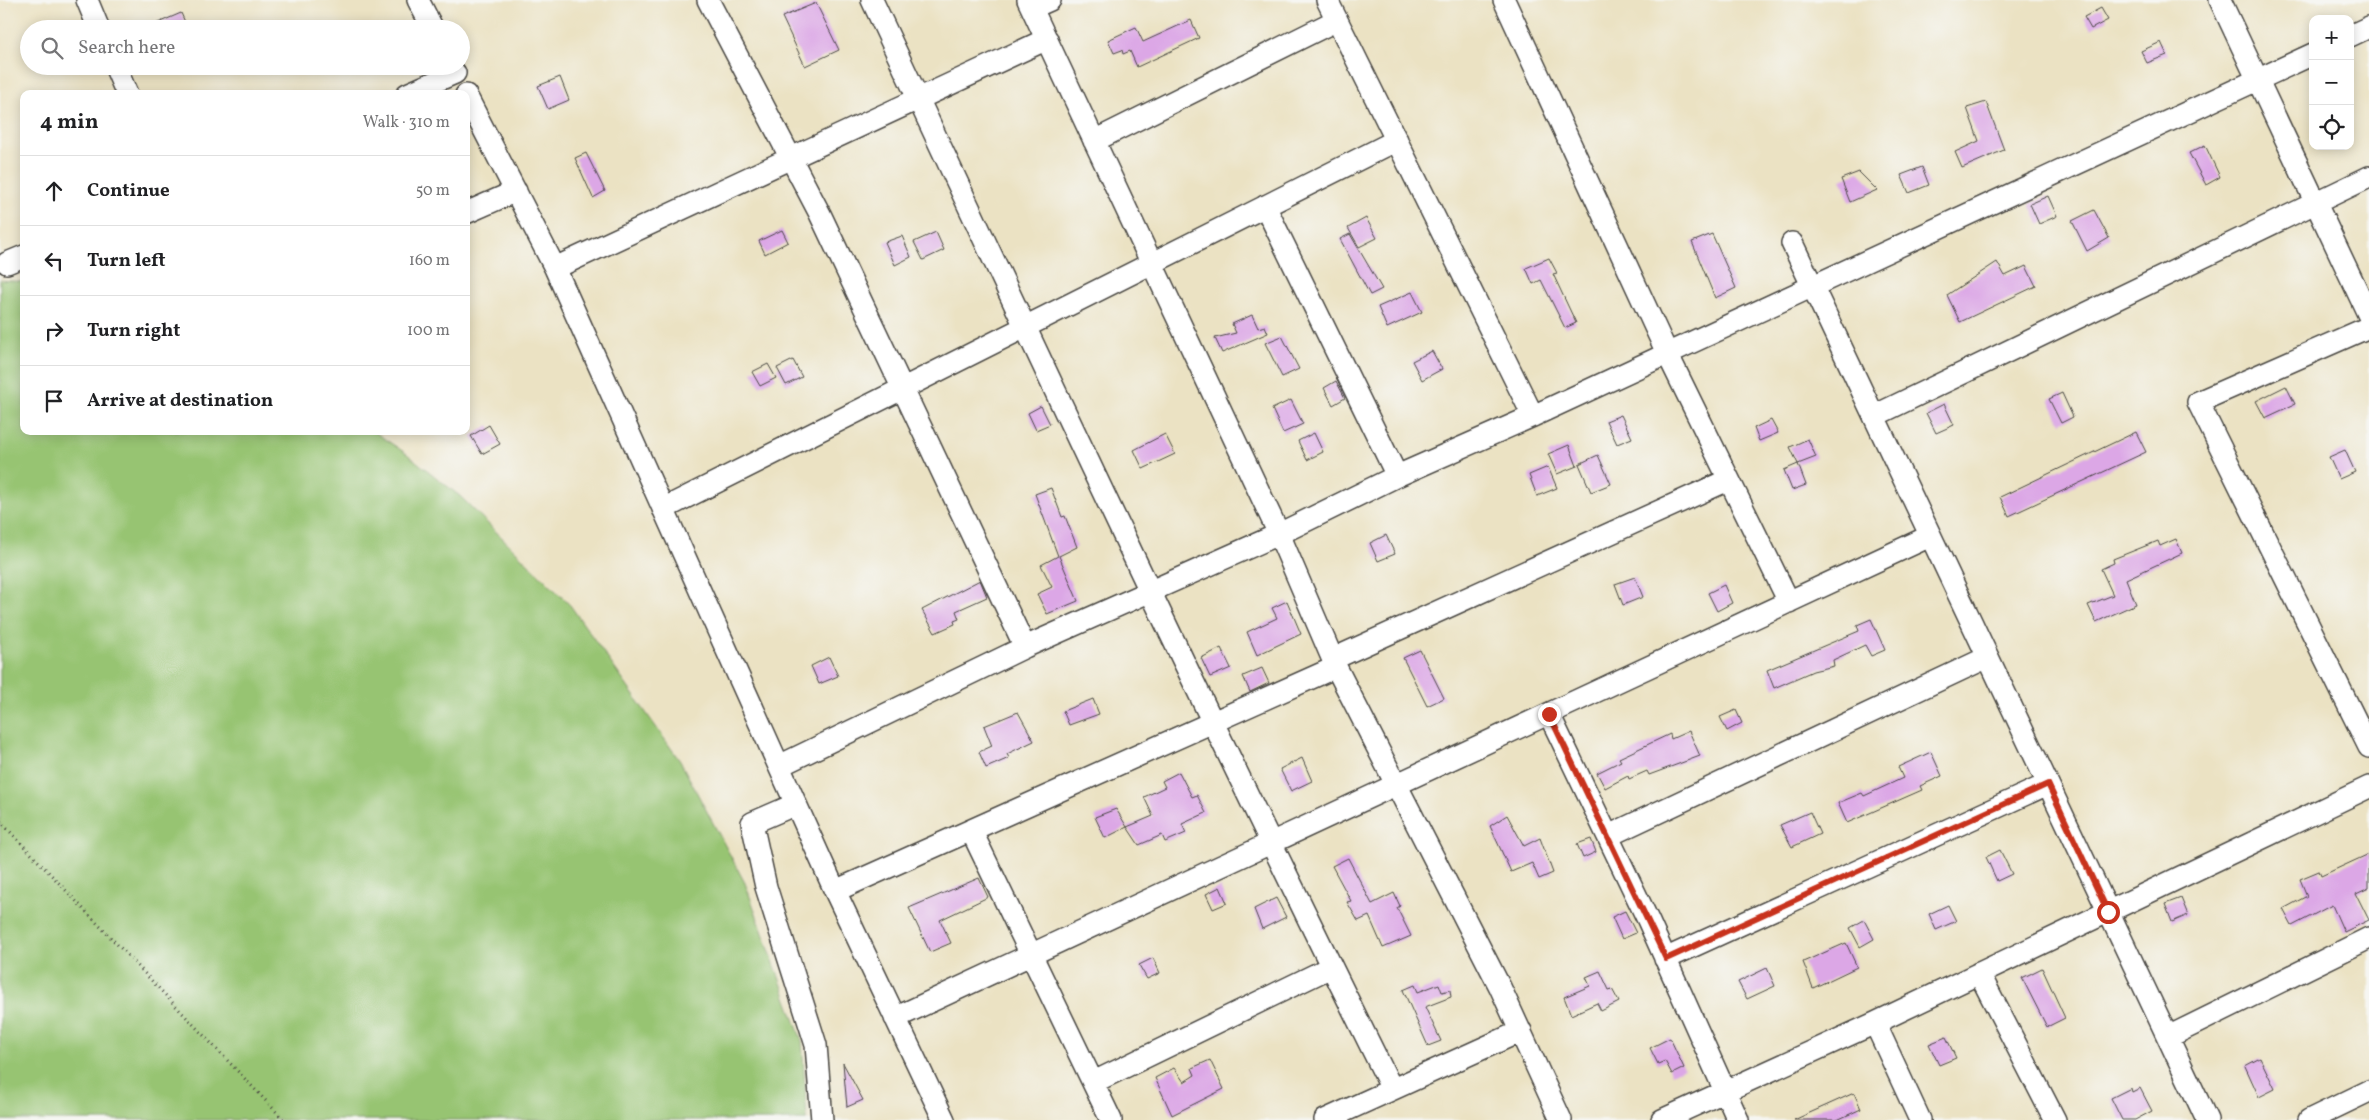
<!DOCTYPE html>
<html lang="en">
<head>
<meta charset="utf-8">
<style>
  :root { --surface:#fff; --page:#f6f6f6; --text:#202124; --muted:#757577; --line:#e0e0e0 }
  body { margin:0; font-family:Vollkorn,serif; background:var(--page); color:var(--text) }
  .controls { position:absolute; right:15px; top:15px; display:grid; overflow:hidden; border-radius:10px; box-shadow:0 2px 12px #0003 }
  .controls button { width:45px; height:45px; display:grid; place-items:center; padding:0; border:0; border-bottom:1px solid var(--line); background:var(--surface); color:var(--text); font:25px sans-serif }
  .stop { position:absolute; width:15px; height:15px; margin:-11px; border:4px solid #c8321e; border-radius:50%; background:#fff }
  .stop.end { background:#c8321e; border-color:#fff; box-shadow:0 1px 5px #0008 }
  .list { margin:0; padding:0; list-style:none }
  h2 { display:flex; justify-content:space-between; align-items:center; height:65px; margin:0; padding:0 20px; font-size:21px }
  h2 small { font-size:16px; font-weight:400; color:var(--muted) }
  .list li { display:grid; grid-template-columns:32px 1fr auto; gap:15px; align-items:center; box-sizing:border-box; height:70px; padding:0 20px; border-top:1px solid var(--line) }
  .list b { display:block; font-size:19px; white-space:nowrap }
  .list em { font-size:16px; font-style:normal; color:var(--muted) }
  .icon { flex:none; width:28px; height:28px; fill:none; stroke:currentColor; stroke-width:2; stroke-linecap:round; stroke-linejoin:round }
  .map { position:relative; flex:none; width:2369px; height:1120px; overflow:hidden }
  .search { position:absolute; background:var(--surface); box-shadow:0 2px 12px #0003; left:20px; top:20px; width:450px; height:55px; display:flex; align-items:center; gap:12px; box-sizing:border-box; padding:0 18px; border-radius:28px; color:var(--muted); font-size:19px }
  .panel { position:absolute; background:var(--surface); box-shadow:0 2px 12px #0003; left:20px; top:90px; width:450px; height:345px; border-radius:10px }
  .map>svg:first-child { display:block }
</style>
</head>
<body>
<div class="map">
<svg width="2369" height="1120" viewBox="0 0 2369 1120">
  <rect width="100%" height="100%" fill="#f6f6f2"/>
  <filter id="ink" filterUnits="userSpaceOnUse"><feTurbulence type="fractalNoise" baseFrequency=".02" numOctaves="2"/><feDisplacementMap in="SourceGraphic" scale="10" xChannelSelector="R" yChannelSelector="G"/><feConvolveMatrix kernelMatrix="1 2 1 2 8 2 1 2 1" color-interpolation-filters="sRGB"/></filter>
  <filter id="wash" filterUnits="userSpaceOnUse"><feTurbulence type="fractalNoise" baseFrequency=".0096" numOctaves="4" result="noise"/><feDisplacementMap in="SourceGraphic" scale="20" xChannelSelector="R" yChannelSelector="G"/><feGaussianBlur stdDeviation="1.12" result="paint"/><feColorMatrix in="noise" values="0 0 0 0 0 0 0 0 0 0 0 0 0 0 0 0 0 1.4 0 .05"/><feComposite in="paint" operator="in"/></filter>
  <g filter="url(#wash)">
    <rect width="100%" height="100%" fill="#ebe2c3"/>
    <!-- green -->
    <path fill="#97c472" stroke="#61784e" d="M0 280 24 282V431H373L407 454 461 497 570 605 680 761 745 883 802 1041 807 1120H0Z"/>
    <g id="blocks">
      <!-- building -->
      <path fill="#dca7e6" d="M816 3 839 50 805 66 782 17Z
        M2101 8 2108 20 2091 29 2084 17Z
        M181 13 188 29H144Z
        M1191 20 1199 38 1137 67 1130 51 1123 54 1122 50 1114 53 1108 40 1136 27 1143 42Z
        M2161 42 2167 55 2147 63 2141 51Z
        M560 77 569 100 548 109 538 86Z
        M1986 102 2004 150 1962 168 1955 152 1979 141 1967 108Z
        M2205 145 2220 177 2206 185 2189 153Z
        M586 153 605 191 593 198 575 158Z
        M1922 167 1929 185 1909 193 1901 175Z
        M1859 172 1877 190 1850 202 1841 179Z
        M2048 196 2057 216 2039 224 2030 204Z
        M2094 210 2109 238 2087 251 2072 221Z
        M1366 218 1377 238 1359 247 1348 228Z
        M782 230 788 242 765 254 759 241Z
        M936 232 944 250 923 260 914 242Z
        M1350 234 1382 289 1370 295 1340 239Z
        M1712 234 1736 288 1715 298 1692 242Z
        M902 236 911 257 895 265 885 242Z
        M1549 258 1557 273 1553 274 1576 323 1565 328 1541 280 1533 284 1526 268Z
        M1997 262 2005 276 2026 266 2036 286 1960 322 1947 295Z
        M1412 292 1422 312 1387 328 1378 307Z
        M1252 315 1258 328 1265 326 1268 333 1222 353 1215 338 1236 333 1232 324Z
        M1282 336 1299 369 1282 377 1265 343Z
        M1432 351 1442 369 1422 380 1412 361Z
        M793 360 802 377 786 385 777 368Z
        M768 364 776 378 760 386 752 372Z
        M1336 381 1345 398 1333 405 1324 388Z
        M2286 386 2295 404 2265 418 2256 401Z
        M2062 393 2073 417 2061 423 2049 399Z
        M1291 400 1303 424 1283 433 1272 409Z
        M1944 404 1954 425 1936 433 1926 413Z
        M1041 406 1050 424 1036 430 1028 413Z
        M1621 415 1632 438 1617 444 1606 421Z
        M1771 420 1778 433 1759 441 1754 428Z
        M489 425 500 444 482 454 471 436Z
        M2136 432 2146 452 2009 516 2000 497Z
        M1314 433 1323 452 1307 460 1298 441Z
        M1165 434 1175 454 1143 469 1134 450Z
        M1808 439 1816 457 1798 464 1790 447Z
        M1569 445 1577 466 1557 474 1548 454Z
        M2345 450 2355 472 2339 479 2329 457Z
        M1598 455 1611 484 1591 492 1579 464Z
        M1798 464 1806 485 1792 490 1784 470Z
        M1548 467 1557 488 1537 496 1529 475Z
        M1051 488 1062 517 1065 516 1077 547 1059 556 1078 601 1047 614 1037 594 1052 587 1041 565 1058 556 1035 494Z
        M1386 535 1395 554 1378 561 1370 543Z
        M2176 539 2182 553 2126 579 2136 604 2096 622 2088 605 2113 595 2101 569 2114 563 2113 559 2158 541 2160 546Z
        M1635 577 1643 597 1623 605 1615 584Z
        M980 580 987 597 956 611 959 619 954 621 955 624 935 633 922 610Z
        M1724 585 1732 603 1717 611 1708 593Z
        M1287 601 1301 634 1257 655 1247 632 1277 618 1272 608Z
        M1871 619 1885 650 1871 656 1865 645 1833 660 1834 666 1813 671 1774 688 1767 670 1859 631 1857 625Z
        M1221 648 1231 668 1210 677 1201 658Z
        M1420 650 1444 698 1427 706 1403 658Z
        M829 657 838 676 819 684 811 666Z
        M1262 668 1269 683 1250 692 1243 676Z
        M1093 699 1099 714 1069 725 1063 711Z
        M1736 710 1742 723 1727 731 1720 717Z
        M1018 712 1034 741 1007 754 1009 758 986 768 979 752 992 746 984 726Z
        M1689 731 1700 756 1649 775 1647 771 1629 779 1628 776 1605 788 1597 773 1621 761 1619 758 1670 734 1671 739Z
        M1931 752 1942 776 1920 786 1922 790 1847 823 1838 803 1862 793 1864 796 1903 778 1898 767Z
        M1302 758 1312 781 1291 791 1280 769Z
        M1179 772 1192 797 1197 795 1206 813 1182 824 1186 833 1165 842 1162 835 1139 845 1127 827 1153 816 1144 797 1165 787 1162 781Z
        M1116 809 1127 827 1105 838 1095 817Z
        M1810 812 1820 834 1792 847 1780 825Z
        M1507 815 1524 846 1540 838 1553 873 1539 879 1532 863 1511 872 1490 826Z
        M1591 839 1596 852 1583 858 1577 844Z
        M2000 850 2012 874 1997 881 1986 857Z
        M2369 854V888L2356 894 2369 920 2344 932 2332 905 2292 926 2283 909 2307 896 2300 879 2319 871 2321 876Z
        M1348 858 1372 904 1394 893 1400 906 1397 908 1411 936 1383 948 1369 916 1358 921 1347 902 1351 901 1332 866Z
        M979 878 988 897 940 920 951 943 930 952 909 908Z
        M1220 887 1227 903 1213 909 1206 894Z
        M1276 898 1286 917 1262 929 1254 909Z
        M2181 898 2188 915 2172 922 2165 904Z
        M1948 905 1956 921 1936 930 1929 914Z
        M1625 911 1636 933 1622 939 1612 917Z
        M1864 920 1874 939 1860 947 1850 928Z
        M1846 943 1857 967 1813 988 1803 962Z
        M1153 958 1160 973 1147 979 1139 965Z
        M1767 968 1775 986 1747 999 1738 982Z
        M2042 968 2065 1018 2047 1027 2022 978Z
        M1600 971 1609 990 1612 989 1619 1002 1601 1011 1597 1003 1571 1015 1564 997 1590 986 1586 977Z
        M1439 984 1442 992 1450 990 1451 997 1425 1007 1441 1041 1428 1046 1403 990 1415 985 1418 992Z
        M1946 1037 1956 1058 1939 1065 1929 1044Z
        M1670 1038 1684 1068 1672 1074 1665 1061 1658 1064 1650 1048Z
        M2260 1058 2275 1089 2259 1097 2245 1066Z
        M1210 1060 1224 1089 1172 1115 1155 1078 1174 1068 1184 1082 1195 1075 1192 1068Z
        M843 1063 863 1100 847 1107Z
        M2131 1088 2132 1092 2140 1088 2152 1111 2135 1120H2122L2111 1098Z
        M1854 1093 1861 1109 1837 1120H1794Z"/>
    </g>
  </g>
  <g filter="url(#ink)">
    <use href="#blocks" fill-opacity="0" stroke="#484642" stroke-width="1"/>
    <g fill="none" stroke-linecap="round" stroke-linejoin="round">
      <defs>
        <path id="minor" d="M87 0 99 29
          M418 0 433 29
          M708 0 820 214 1025 647
          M872 0C1042 364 1213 729 1392 1089
          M1028 0 1279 534 1336 667 1500 987 1561 1120
          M1327 0 1533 416
          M1504 0 1667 353 1789 602
          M2220 0 2369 316
          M1032 8 1050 0
          M2350 36 2369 27
          M115 66 127 94
          M407 94 455 73
          M466 95 555 268 835 891 944 1120
          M1094 141 1337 20
          M1265 206 1397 476
          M466 213 516 191
          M1792 243 2207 1120
          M7 263 24 256
          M555 268 1047 39
          M2369 327 2198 402 2369 747
          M1874 416 2369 177
          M663 509 1397 140
          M1333 659 1728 480
          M1549 714 1648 920 1738 1120
          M779 766 1025 647 1279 534 1397 476 1533 416 2313 54
          M796 804 752 823 766 887 816 1045 822 1120
          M971 830 1111 1120
          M1608 836 1988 657
          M835 891 1336 667
          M1665 959 2048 784
          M1979 973 2055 1120
          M895 1018 1930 536
          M1875 1023 1920 1120
          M2168 1037 2369 938
          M1094 1082 1331 967
          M1325 1120 1521 1031
          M1662 1120 1875 1023 2369 787
          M2309 1120 2369 1091"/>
      </defs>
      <!-- minor casing -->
      <use href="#minor" stroke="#484642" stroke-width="24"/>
      <!-- path -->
      <path stroke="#484642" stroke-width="3" stroke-dasharray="1 4" stroke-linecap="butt" d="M0 821 284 1120"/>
      <!-- minor -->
      <use href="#minor" stroke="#fff" stroke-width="21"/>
    </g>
  </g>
  <g fill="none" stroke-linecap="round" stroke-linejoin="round" filter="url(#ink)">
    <!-- route -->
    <path stroke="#c8321e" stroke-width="6" d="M1549 714 1666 959 2048 784 2108 912"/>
  </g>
</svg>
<div class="controls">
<button>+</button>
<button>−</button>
<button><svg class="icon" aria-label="locate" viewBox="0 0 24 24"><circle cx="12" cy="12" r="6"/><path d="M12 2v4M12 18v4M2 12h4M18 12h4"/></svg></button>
</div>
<div class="stop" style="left:2108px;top:912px"></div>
<div class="stop end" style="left:1549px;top:714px"></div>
<div class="search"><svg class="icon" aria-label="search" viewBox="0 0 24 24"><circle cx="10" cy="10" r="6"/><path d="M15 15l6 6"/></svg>Search here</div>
<section class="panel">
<h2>4 min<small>Walk · 310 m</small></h2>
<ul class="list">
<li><svg class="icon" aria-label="ahead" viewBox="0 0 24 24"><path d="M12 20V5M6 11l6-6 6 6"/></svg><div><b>Continue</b></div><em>50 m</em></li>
<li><svg class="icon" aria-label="left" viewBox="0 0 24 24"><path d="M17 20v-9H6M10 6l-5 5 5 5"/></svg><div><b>Turn left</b></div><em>160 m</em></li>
<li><svg class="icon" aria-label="right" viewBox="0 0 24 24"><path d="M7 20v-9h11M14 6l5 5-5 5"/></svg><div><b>Turn right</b></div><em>100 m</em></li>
<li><svg class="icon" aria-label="arrive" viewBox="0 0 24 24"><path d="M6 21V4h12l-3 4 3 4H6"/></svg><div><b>Arrive at destination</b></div></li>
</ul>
</section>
</div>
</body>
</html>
